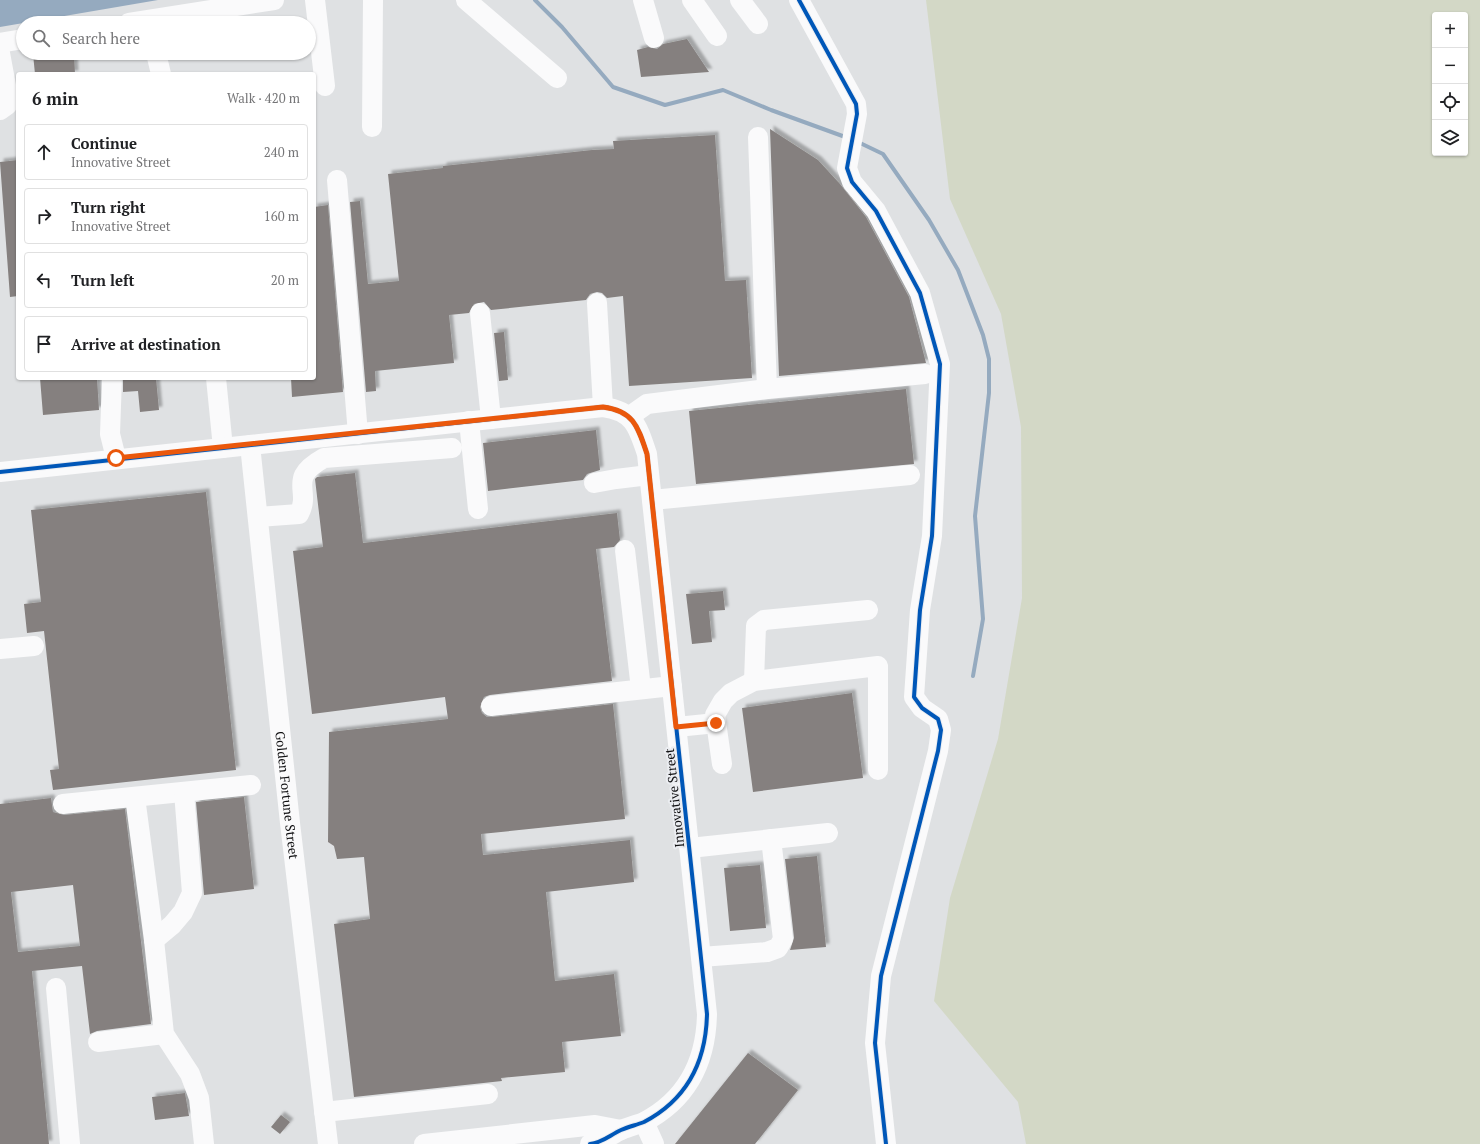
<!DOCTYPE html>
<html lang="en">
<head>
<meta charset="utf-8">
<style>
  :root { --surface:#fff; --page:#f6f6f6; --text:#202124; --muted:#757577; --line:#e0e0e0 }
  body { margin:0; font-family:"PT Serif",serif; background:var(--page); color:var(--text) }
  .controls { position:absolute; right:12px; top:12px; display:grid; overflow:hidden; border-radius:4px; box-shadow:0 1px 3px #0004 }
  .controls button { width:36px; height:36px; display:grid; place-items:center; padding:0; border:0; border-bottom:1px solid var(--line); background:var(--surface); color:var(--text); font:20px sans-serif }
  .stop { position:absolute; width:12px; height:12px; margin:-9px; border:3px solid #ea580c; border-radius:50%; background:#fff }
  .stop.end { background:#ea580c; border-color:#fff; box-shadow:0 1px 4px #0008 }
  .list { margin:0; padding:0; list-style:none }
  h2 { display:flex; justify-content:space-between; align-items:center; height:52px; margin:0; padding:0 16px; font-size:17px }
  h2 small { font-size:13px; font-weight:400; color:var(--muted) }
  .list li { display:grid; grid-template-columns:26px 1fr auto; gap:12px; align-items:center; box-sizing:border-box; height:56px; margin:0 8px 8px; padding:0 8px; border:1px solid var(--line); border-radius:4px }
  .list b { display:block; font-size:15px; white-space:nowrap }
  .list p { margin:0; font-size:13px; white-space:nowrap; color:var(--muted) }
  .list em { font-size:13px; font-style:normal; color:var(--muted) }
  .icon { flex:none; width:22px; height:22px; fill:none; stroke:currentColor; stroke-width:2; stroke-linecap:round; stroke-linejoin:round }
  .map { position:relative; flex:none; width:1480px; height:1144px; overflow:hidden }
  .search { position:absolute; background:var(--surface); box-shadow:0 1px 3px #0004; left:16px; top:16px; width:300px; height:44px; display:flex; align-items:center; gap:10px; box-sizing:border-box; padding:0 14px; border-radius:22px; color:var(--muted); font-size:15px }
  .panel { position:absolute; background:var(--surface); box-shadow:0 1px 3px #0004; left:16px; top:72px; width:300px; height:308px; border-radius:4px }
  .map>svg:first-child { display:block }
</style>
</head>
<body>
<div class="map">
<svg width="1480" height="1144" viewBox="0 0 1480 1144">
  <defs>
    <filter id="shadow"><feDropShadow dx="3.5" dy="-3.5" stdDeviation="1" flood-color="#0004"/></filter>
  </defs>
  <rect width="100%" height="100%" fill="#dfe1e3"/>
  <!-- green -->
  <path fill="#d3d8c6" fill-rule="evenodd" d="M926 0H1480V1144H1026L1018 1102 934 1001 950 898 998 739 1022 598 1021 427 1001 314 950 199ZM1435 15H1465V153H1435Z"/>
  <!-- water -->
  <path fill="#95aabf" d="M0 0H158L0 27Z"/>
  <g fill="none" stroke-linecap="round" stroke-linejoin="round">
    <!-- stream -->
    <path stroke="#95aabf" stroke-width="4" d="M535 0 562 27 613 87 665 105 723 90 771 110 848 138
      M858 142 883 154 929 220 958 270 983 335 989 359V393L975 516 983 619 973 676"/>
  </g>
  <!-- building -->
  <path fill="#85807f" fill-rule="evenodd" filter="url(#shadow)" d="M687 39 709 72 641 77 637 50 648 47 657 49 663 44Z
    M74 53 75 74H35L33 54Z
    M770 129 818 160 840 184 866 217 909 297 926 363 779 376Z
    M715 135 725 281 746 280 752 378 629 386 623 296 607 298 602 293 597 292 590 294 586 300 491 310 484 302 474 304 469 313 449 315 454 363 375 371 376 391 366 392 350 202 360 201 368 284 399 281 388 174 443 168V166L592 150 614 149 613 141Z
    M18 160V296L10 297 0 162Z
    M328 205 343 392 292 397 291 378H314V207Z
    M504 332 508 380 499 381 494 333Z
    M40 378H97L99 410 43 415Z
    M123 378H156L159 410 140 412 138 391 123 392Z
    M906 389 914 464 696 484 689 411Z
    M596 430 600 470 587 474 583 480 488 491 483 443Z
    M355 473 363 543 617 513 620 540 614 547 596 549 612 681 490 695 484 697 480 707 482 713 487 717H492L613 704 625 819 481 834 483 855 630 840 634 882 546 892 555 981 614 974 621 1036 562 1042 565 1072 501 1078 502 1081 354 1097 334 924 370 919 364 857 337 859 334 846 328 842 329 732 448 719 445 697 312 714 293 551 323 547 315 479 317 477Z
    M206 492 236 770 53 790 50 770 59 769 44 631 27 633 24 604 41 602 31 510Z
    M723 591 725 610 709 611 712 642 692 644 686 594Z
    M852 693 863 778 753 792 742 708Z
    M244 797 254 889 204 895 196 802Z
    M51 798 53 812 64 815 125 809 151 1024 97 1031 90 1034 82 966 32 971 49 1144H0V804ZM73 885 80 946 18 952 11 892Z
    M817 856 826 947 790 950 794 938 785 859Z
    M760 865 766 928 730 931 724 868Z
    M748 1053 798 1090 755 1144H675Z
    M185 1093 189 1116 155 1120 152 1097Z
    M281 1115 290 1122 280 1134 271 1127Z"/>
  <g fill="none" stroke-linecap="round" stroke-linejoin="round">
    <!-- minor -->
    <g stroke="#fafafb" stroke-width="20">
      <path d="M315 0 325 86"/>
      <path d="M466 0 557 78"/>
      <path d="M643 0 654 38"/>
      <path d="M692 0 717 36"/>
      <path d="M740 0 758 24"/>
      <path d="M799 0 856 104 857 114 847 168 852 182 876 211 920 293 940 364 932 536 920 610 914 697 922 708 938 719 941 730 938 751 881 976 875 1043 886 1144"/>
      <path d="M129 23 274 0"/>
      <path d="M0 43 23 39"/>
      <path d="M0 53 7 91V105L0 110"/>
      <path d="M156 53 161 74"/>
      <path d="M372 127 373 0"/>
      <path d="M758 137 767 389"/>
      <path d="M337 180 358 434"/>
      <path d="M597 303 603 407"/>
      <path d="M480 313 491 419"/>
      <path d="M112 378 110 434 116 458"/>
      <path d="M216 378 223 448"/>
      <path d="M630 416 647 404 767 389 925 374"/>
      <path d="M469 421 478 509"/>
      <path id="s1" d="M250 445 290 823 328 1144"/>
      <path d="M0 472 603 407C634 411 638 427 647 454L707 1014C706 1061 688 1099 644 1122 636 1125 628 1127 621 1130 610 1135 602 1143 590 1144"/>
      <path d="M594 483 616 479 649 475"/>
      <path d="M652 500 910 475"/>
      <path d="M258 517 299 514C312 490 286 479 324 458L452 448"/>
      <path d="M625 550 641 689"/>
      <path d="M0 649 34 646"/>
      <path d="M754 681 756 626 764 620 868 610"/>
      <path d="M491 706 672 686"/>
      <path d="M677 727 716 723"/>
      <path d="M722 764 715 715 723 701 731 693 754 681 878 666V770"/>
      <path d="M135 797 154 940 164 1034 190 1074 199 1098 204 1144"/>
      <path d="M63 804 251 785"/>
      <path d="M690 848 828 833"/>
      <path d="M154 940 172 925 183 912 192 893 184 792"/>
      <path d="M701 957 767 952 778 948 783 939 771 839"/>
      <path d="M56 988 70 1144"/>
      <path d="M98 1042 164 1034"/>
      <path d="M324 1112 488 1094"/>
      <path d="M644 1122 654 1144"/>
      <path d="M424 1144 595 1125 621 1130"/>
    </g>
    <defs>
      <path id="cycleway" d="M799 0 856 104 857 114 847 168 852 182 876 211 920 293 940 364 932 536 920 610 914 697 922 708 938 719 941 730 938 751 881 976 875 1043 886 1144
        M0 472 603 407C634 411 638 427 647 454L707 1014C706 1061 688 1099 644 1122 636 1125 628 1127 621 1130 610 1135 602 1143 590 1144"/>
    </defs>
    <!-- cycleway casing -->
    <use href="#cycleway" stroke="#ebedf1" stroke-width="6"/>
    <!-- cycleway -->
    <use href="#cycleway" stroke="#0057b8" stroke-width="4"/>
  </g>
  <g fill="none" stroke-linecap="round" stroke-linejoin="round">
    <!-- route -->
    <path stroke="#ea580c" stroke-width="5" d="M116 458 603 407C634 411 638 427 647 454L676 727 716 723"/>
  </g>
  <g text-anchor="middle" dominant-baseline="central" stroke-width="4" stroke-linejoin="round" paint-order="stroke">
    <!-- street labels -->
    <g font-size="13" fill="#111113" stroke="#ebedf1">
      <text stroke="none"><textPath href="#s1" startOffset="352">Golden Fortune Street</textPath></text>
      <text transform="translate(674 798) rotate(-96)">Innovative Street</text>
    </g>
  </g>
</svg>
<div class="controls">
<button>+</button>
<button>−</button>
<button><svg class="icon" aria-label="locate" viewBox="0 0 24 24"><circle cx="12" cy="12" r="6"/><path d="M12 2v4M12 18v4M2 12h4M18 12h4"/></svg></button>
<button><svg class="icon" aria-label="layers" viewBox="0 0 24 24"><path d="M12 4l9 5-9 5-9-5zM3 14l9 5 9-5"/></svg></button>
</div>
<div class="stop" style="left:116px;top:458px"></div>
<div class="stop end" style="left:716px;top:723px"></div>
<div class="search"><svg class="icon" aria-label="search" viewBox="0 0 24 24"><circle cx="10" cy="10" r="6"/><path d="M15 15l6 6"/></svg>Search here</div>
<section class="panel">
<h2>6 min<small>Walk · 420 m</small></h2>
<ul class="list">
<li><svg class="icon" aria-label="ahead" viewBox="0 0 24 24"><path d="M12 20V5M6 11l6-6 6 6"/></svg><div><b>Continue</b><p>Innovative Street</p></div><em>240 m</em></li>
<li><svg class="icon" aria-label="right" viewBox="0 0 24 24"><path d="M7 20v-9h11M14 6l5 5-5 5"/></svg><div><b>Turn right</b><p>Innovative Street</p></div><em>160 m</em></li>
<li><svg class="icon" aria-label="left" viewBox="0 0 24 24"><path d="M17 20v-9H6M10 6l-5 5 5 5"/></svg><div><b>Turn left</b></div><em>20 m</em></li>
<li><svg class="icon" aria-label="arrive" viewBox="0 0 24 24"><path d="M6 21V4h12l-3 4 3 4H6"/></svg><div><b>Arrive at destination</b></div></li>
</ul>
</section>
</div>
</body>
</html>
